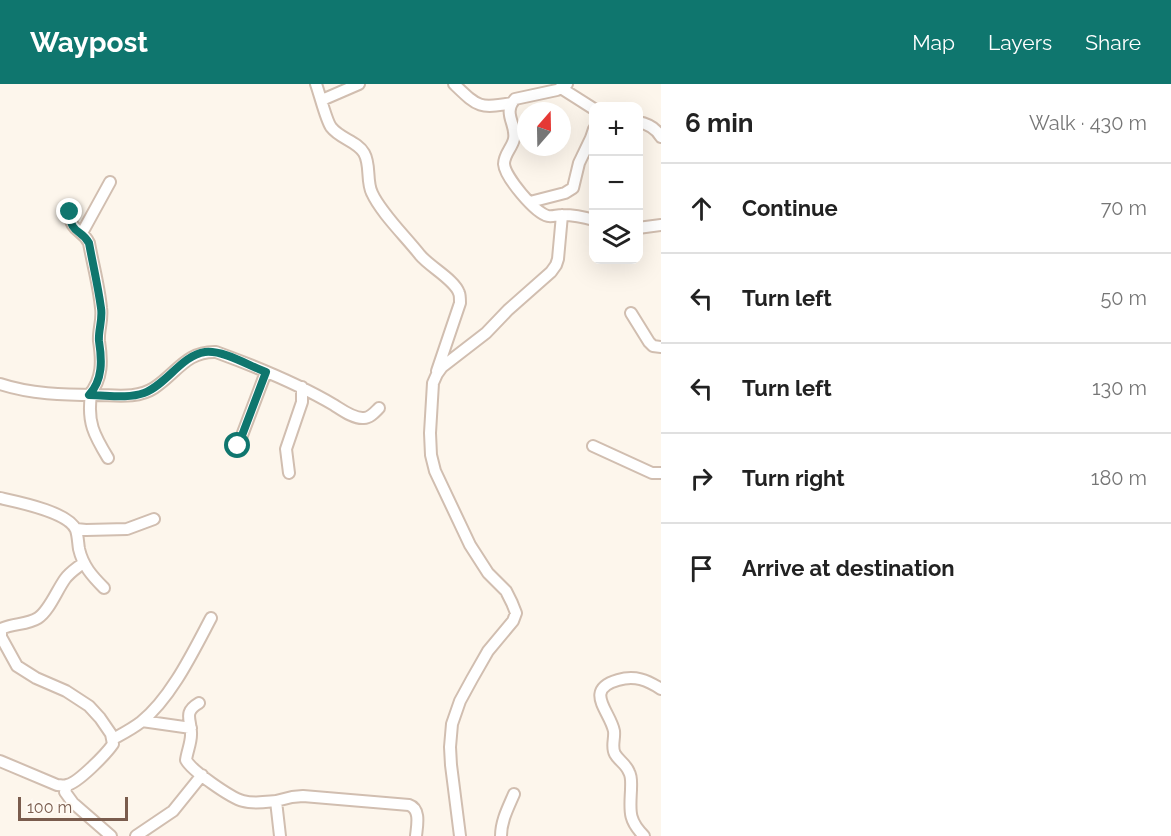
<!DOCTYPE html>
<html lang="en">
<head>
<meta charset="utf-8">
<style>
  :root { --surface:#fff; --page:#f2f2f2; --text:#222; --muted:#767676; --line:#e0e0e0; --accent:#0f766e }
  body { margin:0; font-family:Raleway,sans-serif; background:var(--page); color:var(--text) }
  .controls { position:absolute; right:18px; top:18px; display:grid; overflow:hidden; border-radius:12px; box-shadow:0 6px 24px #0002 }
  .controls button { width:54px; height:54px; display:grid; place-items:center; padding:0; border:0; border-bottom:2px solid var(--line); background:var(--surface); color:var(--text); font:30px sans-serif }
  .compass { position:absolute; left:517px; top:18px; width:54px; height:54px; border-radius:50%; background:var(--surface); box-shadow:0 6px 24px #0002; rotate:20deg }
  .scale { position:absolute; left:18px; bottom:15px; width:110px; box-sizing:border-box; padding-left:6px; border:3px solid #7a5c4d; border-top:0; font-size:16px; line-height:21px; white-space:nowrap; color:#7a5c4d; -webkit-text-stroke:4px #fffaf3; paint-order:stroke }
  .stop { position:absolute; width:18px; height:18px; margin:-14px; border:4px solid #0f766e; border-radius:50%; background:#fff }
  .stop.end { background:#0f766e; border-color:#fff; box-shadow:0 2px 6px #0008 }
  .list { margin:0; padding:0; list-style:none }
  h2 { display:flex; justify-content:space-between; align-items:center; height:78px; margin:0; padding:0 24px; font-size:26px }
  h2 small { font-size:20px; font-weight:400; color:var(--muted) }
  .list li { display:grid; grid-template-columns:39px 1fr auto; gap:18px; align-items:center; box-sizing:border-box; height:90px; padding:0 24px; border-top:2px solid var(--line) }
  .list b { display:block; font-size:22px; white-space:nowrap }
  .list em { font-size:20px; font-style:normal; color:var(--muted) }
  .icon { flex:none; width:33px; height:33px; fill:none; stroke:currentColor; stroke-width:2; stroke-linecap:round; stroke-linejoin:round }
  .map { position:relative; flex:none; width:661px; height:752px; overflow:hidden }
  header { display:flex; align-items:center; gap:36px; box-sizing:border-box; height:84px; padding:0 30px; background:var(--accent); color:#fff }
  header strong { font-size:28px }
  nav { display:flex; gap:33px; margin-inline-start:auto; font-size:21px }
  main { display:flex }
  aside { flex:1; background:var(--surface) }
  .map>svg:first-child { display:block }
</style>
</head>
<body>
<header>
<strong>Waypost</strong>
<nav><a>Map</a><a>Layers</a><a>Share</a></nav>
</header>
<main>
<div class="map">
<svg width="661" height="752" viewBox="0 0 661 752">
  <rect width="100%" height="100%" fill="#fdf6ec"/>
  <g fill="none" stroke-linecap="round" stroke-linejoin="round">
    <defs>
      <path id="minor" d="M316 0C320 11 326 36 331 43 340 55 357 57 364 69 371 81 366 97 372 109 381 129 406 153 420 171 430 183 455 196 459 209 460 211 460 217 460 219L437 287
        M454 0C478 23 479 25 512 19
        M567 0 557 6 515 15C502 30 517 40 514 55 512 64 504 70 504 80 505 93 535 129 548 132 552 133 557 131 562 131 572 131 584 133 594 136
        M561 4 594 25
        M322 16 359 0
        M638 38C649 40 656 44 661 53
        M530 118 565 109 573 104 579 79 591 54 594 45
        M70 128C70 149 82 144 89 159 93 181 99 202 101 224 103 235 98 247 99 257 102 276 103 295 89 311
        M638 144 661 141
        M82 149 110 98
        M631 229 649 258 653 262 661 263
        M0 300C30 310 64 311 96 311 115 311 137 315 154 304 177 289 186 267 216 268 257 283 297 299 334 321 342 326 354 335 364 334 370 334 375 328 379 324
        M91 311C87 338 94 351 108 374
        M238 362 266 288
        M593 362 652 389H661
        M289 389 286 365 302 318V303
        M0 414C18 418 69 428 76 446 78 452 78 459 79 465 83 482 92 492 104 504
        M76 445 86 446 127 445 154 435
        M199 619C182 629 192 636 191 651 191 659 187 668 186 676 192 687 231 714 243 717 254 720 265 718 276 717L280 752
        M142 637 191 644
        M113 655C122 650 132 645 141 638 171 614 193 568 211 534
        M0 677 57 701C60 701 64 702 67 701 78 699 106 670 113 660L111 650 100 634 89 622 66 607 36 594 17 582 1 553V545C13 539 27 541 38 534 49 527 57 506 65 495 70 488 77 484 83 479
        M67 701 65 708 73 719 111 752
        M276 717 292 713 303 712 409 721C421 725 417 742 416 752
        M136 752 173 727 202 691
        M460 752 451 681 450 663 452 640 460 617 472 595 488 567 513 537 516 529 512 519 506 507 488 489 470 461 435 387 431 371 430 349 433 299 437 290 442 283 486 249 508 226 551 188 556 181 558 175 562 131
        M501 752C501 737 508 724 514 710
        M644 752C628 736 630 727 631 706 631 700 632 693 629 688 626 680 619 677 615 670 611 663 615 655 614 647 610 627 583 606 618 596 635 591 647 596 661 605"/>
    </defs>
    <!-- minor casing -->
    <use href="#minor" stroke="#d1beb0" stroke-width="14"/>
    <!-- minor -->
    <use href="#minor" stroke="#fff" stroke-width="10"/>
  </g>
  <g fill="none" stroke-linecap="round" stroke-linejoin="round">
    <!-- route -->
    <path stroke="#0f766e" stroke-width="8" d="M70 128C70 151 81 144 89 159 93 181 98 202 101 224 103 235 98 247 99 257 102 276 103 296 89 311 107 311 127 315 144 309 166 301 182 271 205 268 224 266 249 282 266 288L238 362"/>
  </g>
</svg>
<div class="controls">
<button>+</button>
<button>−</button>
<button><svg class="icon" aria-label="layers" viewBox="0 0 24 24"><path d="M12 4l9 5-9 5-9-5zM3 14l9 5 9-5"/></svg></button>
</div>
<svg class="compass" viewBox="-18 -18 36 36"><path d="M0-13l5 13h-10z" fill="#e53935"/><path d="M0 13l5-13h-10z" fill="#767676"/></svg>
<div class="scale">100 m</div>
<div class="stop" style="left:238px;top:362px"></div>
<div class="stop end" style="left:70px;top:128px"></div>
</div>
<aside>
<h2>6 min<small>Walk · 430 m</small></h2>
<ul class="list">
<li><svg class="icon" aria-label="ahead" viewBox="0 0 24 24"><path d="M12 20V5M6 11l6-6 6 6"/></svg><div><b>Continue</b></div><em>70 m</em></li>
<li><svg class="icon" aria-label="left" viewBox="0 0 24 24"><path d="M17 20v-9H6M10 6l-5 5 5 5"/></svg><div><b>Turn left</b></div><em>50 m</em></li>
<li><svg class="icon" aria-label="left" viewBox="0 0 24 24"><path d="M17 20v-9H6M10 6l-5 5 5 5"/></svg><div><b>Turn left</b></div><em>130 m</em></li>
<li><svg class="icon" aria-label="right" viewBox="0 0 24 24"><path d="M7 20v-9h11M14 6l5 5-5 5"/></svg><div><b>Turn right</b></div><em>180 m</em></li>
<li><svg class="icon" aria-label="arrive" viewBox="0 0 24 24"><path d="M6 21V4h12l-3 4 3 4H6"/></svg><div><b>Arrive at destination</b></div></li>
</ul>
</aside>
</main>
</body>
</html>
